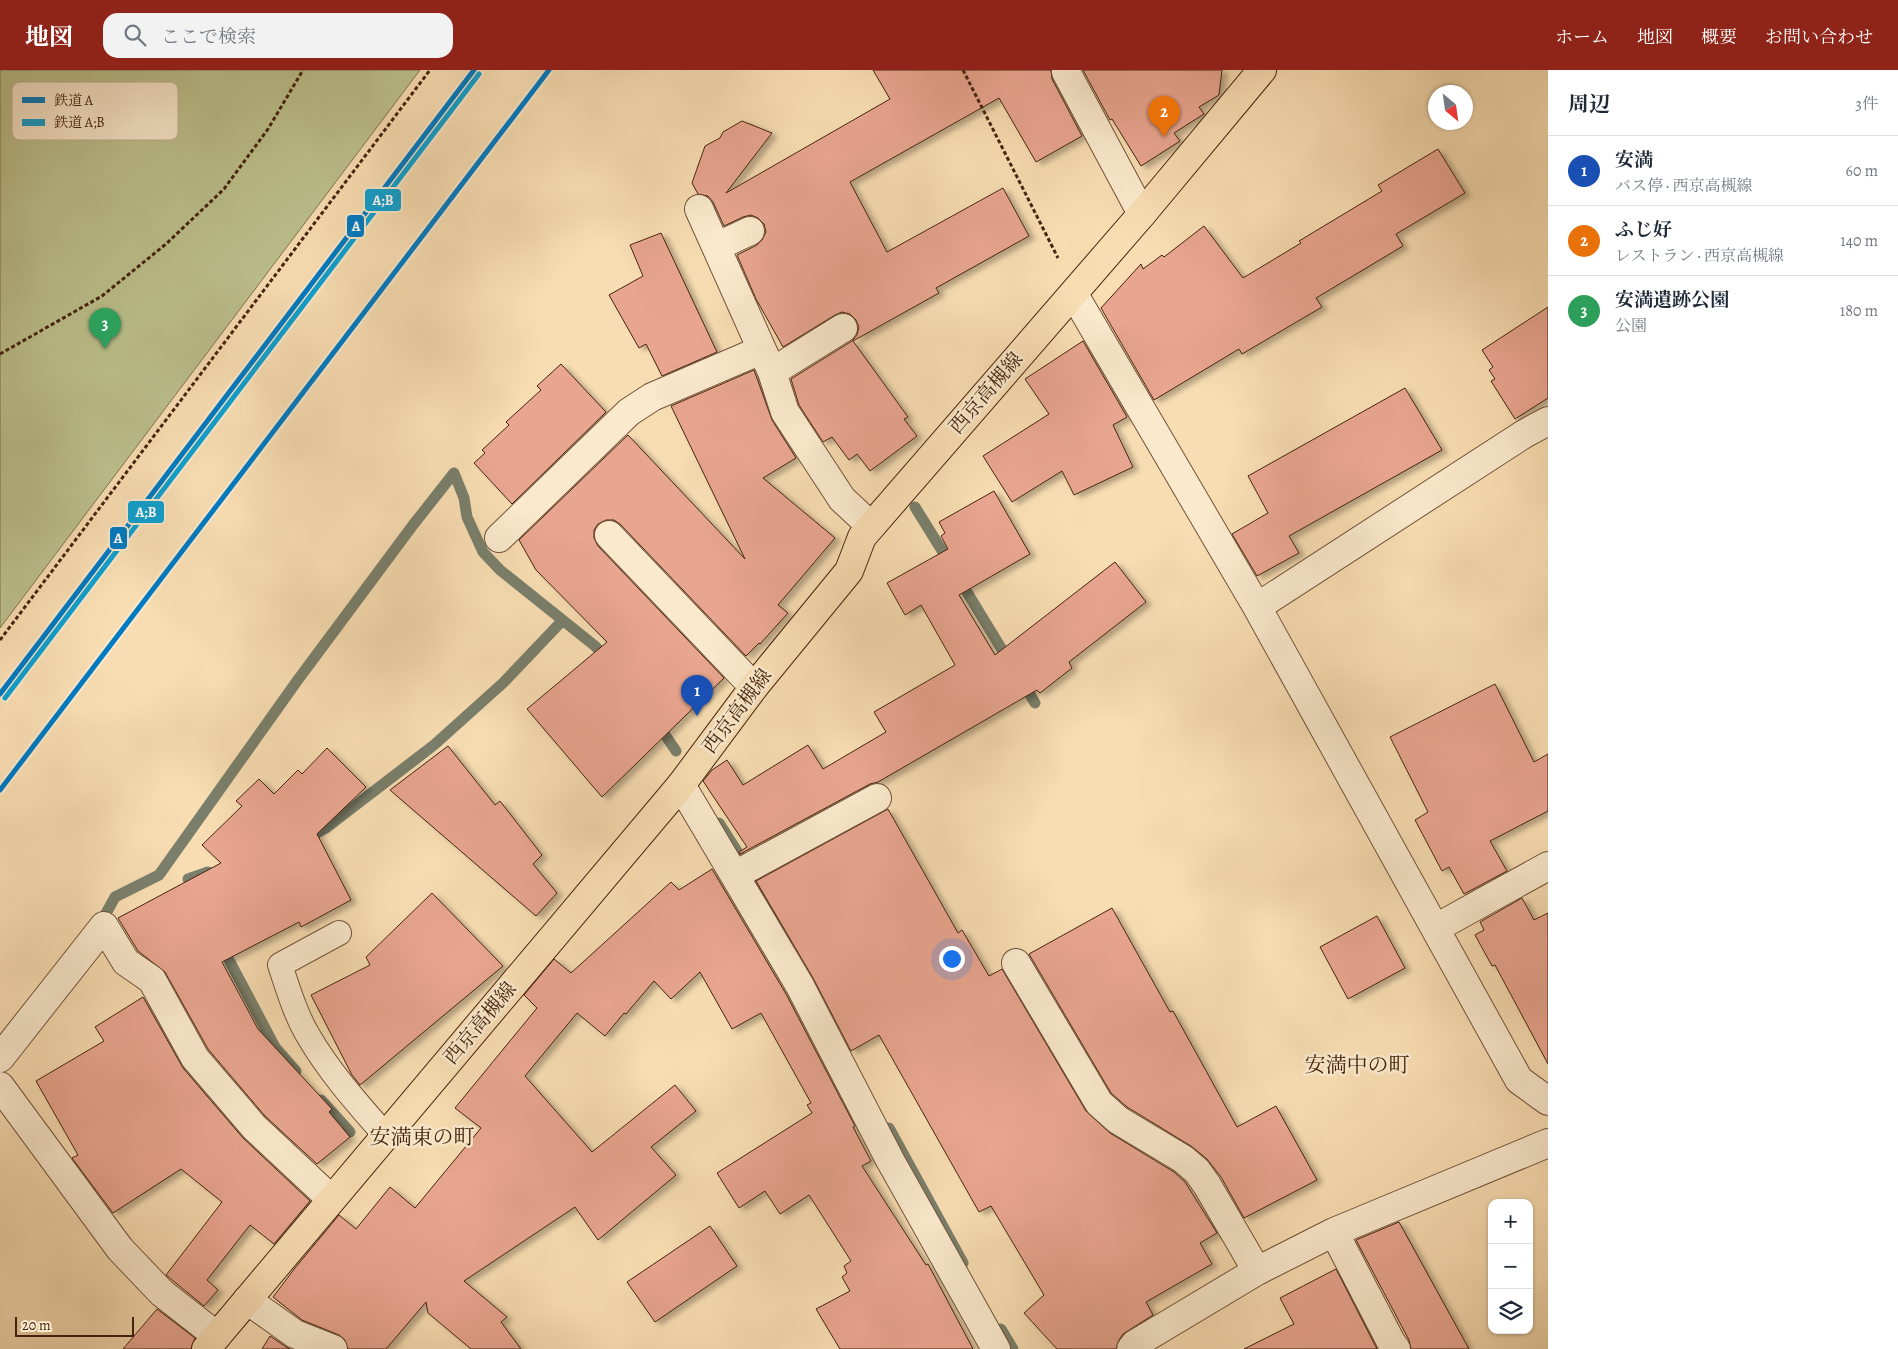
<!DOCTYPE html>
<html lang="ja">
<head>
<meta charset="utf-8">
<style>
  :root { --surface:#fff; --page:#f2f2f3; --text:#1f2937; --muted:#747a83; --line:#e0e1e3; --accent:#8f2418 }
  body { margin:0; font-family:Alegreya,"Noto Serif JP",serif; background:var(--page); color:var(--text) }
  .controls { position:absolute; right:15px; bottom:15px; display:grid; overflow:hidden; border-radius:10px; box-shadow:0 1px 4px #0004 }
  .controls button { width:45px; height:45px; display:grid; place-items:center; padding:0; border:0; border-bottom:1px solid var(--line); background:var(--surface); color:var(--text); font:25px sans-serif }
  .compass { position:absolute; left:1428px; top:15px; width:45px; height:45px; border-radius:50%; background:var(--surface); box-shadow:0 1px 4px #0004; rotate:151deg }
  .scale { position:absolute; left:15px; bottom:12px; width:119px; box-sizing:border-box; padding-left:5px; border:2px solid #45240f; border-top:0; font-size:14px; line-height:18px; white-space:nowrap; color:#45240f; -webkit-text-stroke:4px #fae9cd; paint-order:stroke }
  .you { position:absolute; left:951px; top:888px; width:18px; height:18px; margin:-12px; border:4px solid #fff; border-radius:50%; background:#1a73e8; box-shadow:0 0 0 8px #1a73e833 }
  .badge { display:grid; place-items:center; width:32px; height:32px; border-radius:50%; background:var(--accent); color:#fff; font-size:16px; font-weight:700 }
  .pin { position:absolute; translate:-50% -41px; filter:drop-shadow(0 1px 2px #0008) }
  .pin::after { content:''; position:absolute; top:26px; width:18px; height:15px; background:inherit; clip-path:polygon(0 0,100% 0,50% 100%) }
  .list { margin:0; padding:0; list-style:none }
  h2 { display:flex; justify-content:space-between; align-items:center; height:65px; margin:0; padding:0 20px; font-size:21px }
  h2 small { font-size:16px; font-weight:400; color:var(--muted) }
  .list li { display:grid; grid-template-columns:32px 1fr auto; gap:15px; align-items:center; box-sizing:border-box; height:70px; padding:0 20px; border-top:1px solid var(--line) }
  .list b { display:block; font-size:19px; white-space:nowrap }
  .list p { margin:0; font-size:16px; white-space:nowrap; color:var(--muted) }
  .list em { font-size:16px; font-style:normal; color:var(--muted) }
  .icon { flex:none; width:28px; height:28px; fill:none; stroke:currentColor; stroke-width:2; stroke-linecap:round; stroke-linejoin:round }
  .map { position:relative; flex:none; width:1548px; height:1279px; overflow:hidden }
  header { display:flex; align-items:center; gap:30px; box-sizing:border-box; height:70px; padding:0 25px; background:var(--accent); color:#fff }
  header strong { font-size:24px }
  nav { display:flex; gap:28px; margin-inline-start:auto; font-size:18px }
  .search { width:350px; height:45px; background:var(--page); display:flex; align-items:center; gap:12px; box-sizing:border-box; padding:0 18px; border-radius:15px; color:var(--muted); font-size:19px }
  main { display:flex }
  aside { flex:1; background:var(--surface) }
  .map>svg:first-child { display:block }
</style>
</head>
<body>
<header>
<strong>地図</strong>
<div class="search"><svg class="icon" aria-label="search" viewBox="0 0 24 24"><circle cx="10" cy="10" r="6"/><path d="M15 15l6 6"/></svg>ここで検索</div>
<nav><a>ホーム</a><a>地図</a><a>概要</a><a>お問い合わせ</a></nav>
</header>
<main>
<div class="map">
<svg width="1548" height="1279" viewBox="0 0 1548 1279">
  <defs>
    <filter id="shadow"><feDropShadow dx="5.5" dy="3" stdDeviation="2.5" flood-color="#0004"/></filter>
  </defs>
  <rect width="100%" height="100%" fill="#f8ddb2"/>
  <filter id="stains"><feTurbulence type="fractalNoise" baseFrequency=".004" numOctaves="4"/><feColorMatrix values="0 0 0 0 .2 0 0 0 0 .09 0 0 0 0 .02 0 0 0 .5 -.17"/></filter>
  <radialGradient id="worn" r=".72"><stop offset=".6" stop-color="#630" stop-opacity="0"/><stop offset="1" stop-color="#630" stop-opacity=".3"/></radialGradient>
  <!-- green -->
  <path fill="#bcc18d" stroke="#80724e" d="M0 0H420L0 558Z"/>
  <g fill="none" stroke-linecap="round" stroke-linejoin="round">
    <!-- stream -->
    <path stroke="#7a7f6b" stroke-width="11" d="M915 437 951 495
      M959 509 1009 591
      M1022 611 1035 633
      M657 653 676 681
      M719 753 756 811 788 870
      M306 769 326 758 434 675 503 613 562 551
      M195 823 188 809 208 802
      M104 847 115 827 159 805 297 611 413 455 454 403 464 428 467 447 483 482 500 500 595 576 608 590
      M221 875 275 977 296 1001
      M321 1030 350 1062
      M889 1058 963 1193
      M1001 1259 1013 1279"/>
  </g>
  <!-- building -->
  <path fill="#e8a58f" stroke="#45240f" filter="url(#shadow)" d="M873 0H1051L1052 9 1082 66 1036 92 999 28 850 112 887 182 1003 118 1029 166 936 218 939 223 853 271 908 347 904 349 917 366 870 401 857 384 849 390 832 367 823 372 799 335 791 309 852 271 857 265 859 257 856 250 850 244 842 242 835 245 783 277 756 229 737 185 757 175 762 170 766 162 764 154 758 148 751 145 743 147 724 156 713 132 708 126 698 124 692 113 705 76 720 68 723 62 742 51 772 63 726 123 890 29Z
    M1083 0H1222L1219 25 1199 37 1204 44 1174 63 1180 71 1141 96 1112 49 1110 50Z
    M1438 79 1465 123 1396 164 1403 176 1316 228 1322 237 1242 284 1239 279 1154 330 1101 238 1141 194 1143 199 1162 185 1164 187 1204 156 1243 208 1301 173 1299 171 1382 121 1378 115Z
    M661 163 717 282 662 306 646 274 639 278 609 225 643 206 630 175Z
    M1548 237V328L1515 349 1491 311 1495 309 1489 300 1493 297 1482 280Z
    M1083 271 1127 347 1113 355 1133 397 1074 425 1062 401 1012 432 983 386 1049 344 1025 309Z
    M561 294 606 342 512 434 474 393 485 383 482 380 509 355 506 352 541 320 537 316Z
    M754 300 772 350 796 388 763 408 835 468 778 535 788 543 760 574 759 573 746 586 620 454 614 450H606L598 454 594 460V468L598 476 724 608 602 727 527 639 607 572 536 500 519 470 628 365 745 489 671 336Z
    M1405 318 1442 380 1289 466 1299 483 1257 506 1232 464 1268 443 1248 406Z
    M994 421 1030 484 959 525 995 585 1115 492 1146 532 1069 592 1072 598 1040 623 1037 620 878 712 870 714 740 784 739 782 747 777 703 711 712 700 727 690 743 715 808 675 823 699 886 662 874 642 955 595 921 535 905 545 887 513 948 479 941 466 945 463 939 452Z
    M1495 614 1534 692 1548 684V741L1490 771 1507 801 1464 824 1449 797 1442 801 1415 750 1428 742 1390 667Z
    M448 676 495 735 500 731 542 785 533 794 557 823 536 846 390 720Z
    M327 678 366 717 317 764 351 830 301 857 299 852 222 892 258 959 332 1039 329 1042 350 1067 317 1094 265 1046 208 979 165 902 138 881 118 848 221 793 202 775 242 736 236 731 259 709 274 724 298 700 302 704Z
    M888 739 958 863 962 860 989 906 1002 899 1086 1041 1110 1063 1174 1102 1185 1112 1217 1163 1200 1173 1212 1194 1146 1232 1153 1245 1123 1264 1119 1270 1116 1279H1057L1024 1243 1044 1225 991 1136 979 1142 879 965 851 981 813 908 756 811Z
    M712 799 786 924 855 1056 853 1057 871 1091 862 1096 926 1195 928 1194 973 1279H840L816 1239 850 1221 842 1207 847 1203 844 1196 851 1191 809 1125 780 1144 765 1121 739 1138 717 1103 812 1043 807 1035 811 1033 761 943 732 959 700 902 671 929 654 911 626 944 624 943 605 966 577 943 525 1006 592 1082 675 1015 696 1041 651 1077 676 1105 598 1170 575 1137 464 1211 507 1247 501 1252 521 1279H471L428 1243 426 1232 386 1279H348L345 1270 339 1265 302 1250 273 1227 295 1198 339 1145 356 1159 390 1117 415 1138 481 1058 455 1038 537 938 524 925 554 889 571 903 671 812 679 820Z
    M432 823 503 896 360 1015 352 1005 311 925 370 895 366 887Z
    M1522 828 1534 850 1548 843V994L1495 895 1492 896 1475 865 1484 860 1480 852Z
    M1112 838 1170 942 1173 941 1237 1057 1276 1036 1317 1110 1244 1148 1221 1107 1207 1089 1191 1076 1127 1037 1111 1023 1029 884Z
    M1377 846 1405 898 1348 929 1320 877Z
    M143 927 183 998 243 1068 310 1131 274 1174 250 1155 207 1210 218 1220 204 1236 166 1205 222 1132 181 1099 113 1143 72 1088 78 1085 36 1011 104 971 95 957Z
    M1399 1152 1469 1279H1411L1409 1270 1356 1170Z
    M710 1156 737 1196 655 1252 627 1212Z
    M1336 1199 1377 1279H1244L1294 1254 1280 1228Z
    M157 1239 195 1268 191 1279H123Z
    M270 1266 286 1277 290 1279H262Z"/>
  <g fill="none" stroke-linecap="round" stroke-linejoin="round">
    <defs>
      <path id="service" d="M339 863 280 895C288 919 296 946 309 967 330 1003 358 1034 385 1065"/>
      <path id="minor" d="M1066 2 1142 144
        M699 139 772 302 785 342 842 429 871 456
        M716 177 750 161
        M1079 233 1257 537 1519 1010 1548 1031
        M772 302 843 258
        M609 465 754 617
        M499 468 629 342 652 327 761 280
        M1257 537 1524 364 1548 351
        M681 715 800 916 890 1090 996 1279
        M735 805 877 728
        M1436 858 1548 796
        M1016 893 1099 1033 1118 1050 1183 1089 1197 1101 1207 1115 1257 1201
        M0 988 104 856 126 892 152 910 195 988 254 1057 331 1129
        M0 1016 120 1179 162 1223 217 1266
        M1334 1162 1391 1272 1396 1279
        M247 1230 295 1264 333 1279
        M1131 1279 1135 1274 1257 1201 1334 1162 1548 1073"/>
      <path id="primary" d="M206 1279 681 715 754 617 849 501 862 467 1142 144 1262 0"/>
    </defs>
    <!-- service casing -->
    <use href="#service" stroke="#725238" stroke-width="26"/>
    <!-- minor casing -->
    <use href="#minor" stroke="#725238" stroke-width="30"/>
    <!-- primary casing -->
    <use href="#primary" stroke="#45240f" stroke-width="30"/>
    <!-- path -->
    <path stroke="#45240f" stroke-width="3" stroke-dasharray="4 2.5" stroke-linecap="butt" d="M963 0 1058 188
      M0 284 102 226 166 174 224 119 268 59 303 0
      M0 570 430 0"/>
    <!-- service -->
    <use href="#service" stroke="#fae9cd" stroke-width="24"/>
    <!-- minor -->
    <use href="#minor" stroke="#fae9cd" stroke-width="28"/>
    <!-- primary -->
    <use href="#primary" stroke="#f8ddb2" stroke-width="28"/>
    <defs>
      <path id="rail-1" d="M0 624 474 0
        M0 720 549 0"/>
      <path id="rail-2" d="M5 628 479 4"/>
    </defs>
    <!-- rail-1 casing -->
    <use href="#rail-1" stroke="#fae9cd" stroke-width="9"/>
    <!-- rail-2 casing -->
    <use href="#rail-2" stroke="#fae9cd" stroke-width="9"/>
    <!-- rail-1 -->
    <use href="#rail-1" stroke="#007ac2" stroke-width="5"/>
    <!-- rail-2 -->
    <use href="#rail-2" stroke="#0ea0cf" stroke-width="5"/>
  </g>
  <g text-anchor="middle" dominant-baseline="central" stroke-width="5" stroke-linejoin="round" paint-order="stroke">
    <!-- street labels -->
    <g font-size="20" fill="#45240f" stroke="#fae9cd">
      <text transform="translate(986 323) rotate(-49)">西京高槻線</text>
      <text transform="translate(737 641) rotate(-53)">西京高槻線</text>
      <text transform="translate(480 953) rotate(-50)">西京高槻線</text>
    </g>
    <!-- neighbourhood labels -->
    <g font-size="21" fill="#45240f" stroke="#fae9cd">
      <text x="1357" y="995">安満中の町</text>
      <text x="422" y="1067">安満東の町</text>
    </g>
  </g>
  <!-- legend -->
  <rect x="12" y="12" width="166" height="58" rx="8" fill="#fae9cd" stroke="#c4ae94" stroke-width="1"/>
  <rect x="22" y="27" width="23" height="6" fill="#007ac2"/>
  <rect x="22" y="49" width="23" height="7" fill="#0ea0cf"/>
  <g font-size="14" fill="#45240f">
    <text x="54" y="35">鉄道 A</text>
    <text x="54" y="57">鉄道 A;B</text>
  </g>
  <g stroke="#fae9cd" stroke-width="2">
    <rect x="364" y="118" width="38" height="24" rx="5" fill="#0ea0cf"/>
    <rect x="346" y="144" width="19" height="24" rx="5" fill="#007ac2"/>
    <rect x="127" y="430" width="38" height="24" rx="5" fill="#0ea0cf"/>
    <rect x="109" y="456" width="19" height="24" rx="5" fill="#007ac2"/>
  </g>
  <g font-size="14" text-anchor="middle" font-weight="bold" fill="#fff">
    <text x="383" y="135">A;B</text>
    <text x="356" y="161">A</text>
    <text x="146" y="447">A;B</text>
    <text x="118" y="473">A</text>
  </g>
  <rect width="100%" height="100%" filter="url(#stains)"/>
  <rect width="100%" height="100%" fill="url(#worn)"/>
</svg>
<div class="controls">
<button>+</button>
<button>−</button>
<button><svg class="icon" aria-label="layers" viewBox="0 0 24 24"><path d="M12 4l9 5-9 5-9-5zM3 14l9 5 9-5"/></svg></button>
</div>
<svg class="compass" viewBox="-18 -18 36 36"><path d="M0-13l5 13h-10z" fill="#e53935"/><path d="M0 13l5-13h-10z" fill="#747a83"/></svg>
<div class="scale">20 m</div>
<div class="you"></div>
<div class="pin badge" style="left:697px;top:646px;background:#1a4fb4">1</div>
<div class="pin badge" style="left:1164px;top:67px;background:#e8710a">2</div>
<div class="pin badge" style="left:105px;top:279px;background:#2e9e5b">3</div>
</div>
<aside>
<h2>周辺<small>3件</small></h2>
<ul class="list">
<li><span class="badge" style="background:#1a4fb4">1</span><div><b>安満</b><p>バス停 · 西京高槻線</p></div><em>60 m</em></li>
<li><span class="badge" style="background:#e8710a">2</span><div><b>ふじ好</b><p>レストラン · 西京高槻線</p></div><em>140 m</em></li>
<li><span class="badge" style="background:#2e9e5b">3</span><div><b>安満遺跡公園</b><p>公園</p></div><em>180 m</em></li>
</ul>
</aside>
</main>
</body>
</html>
